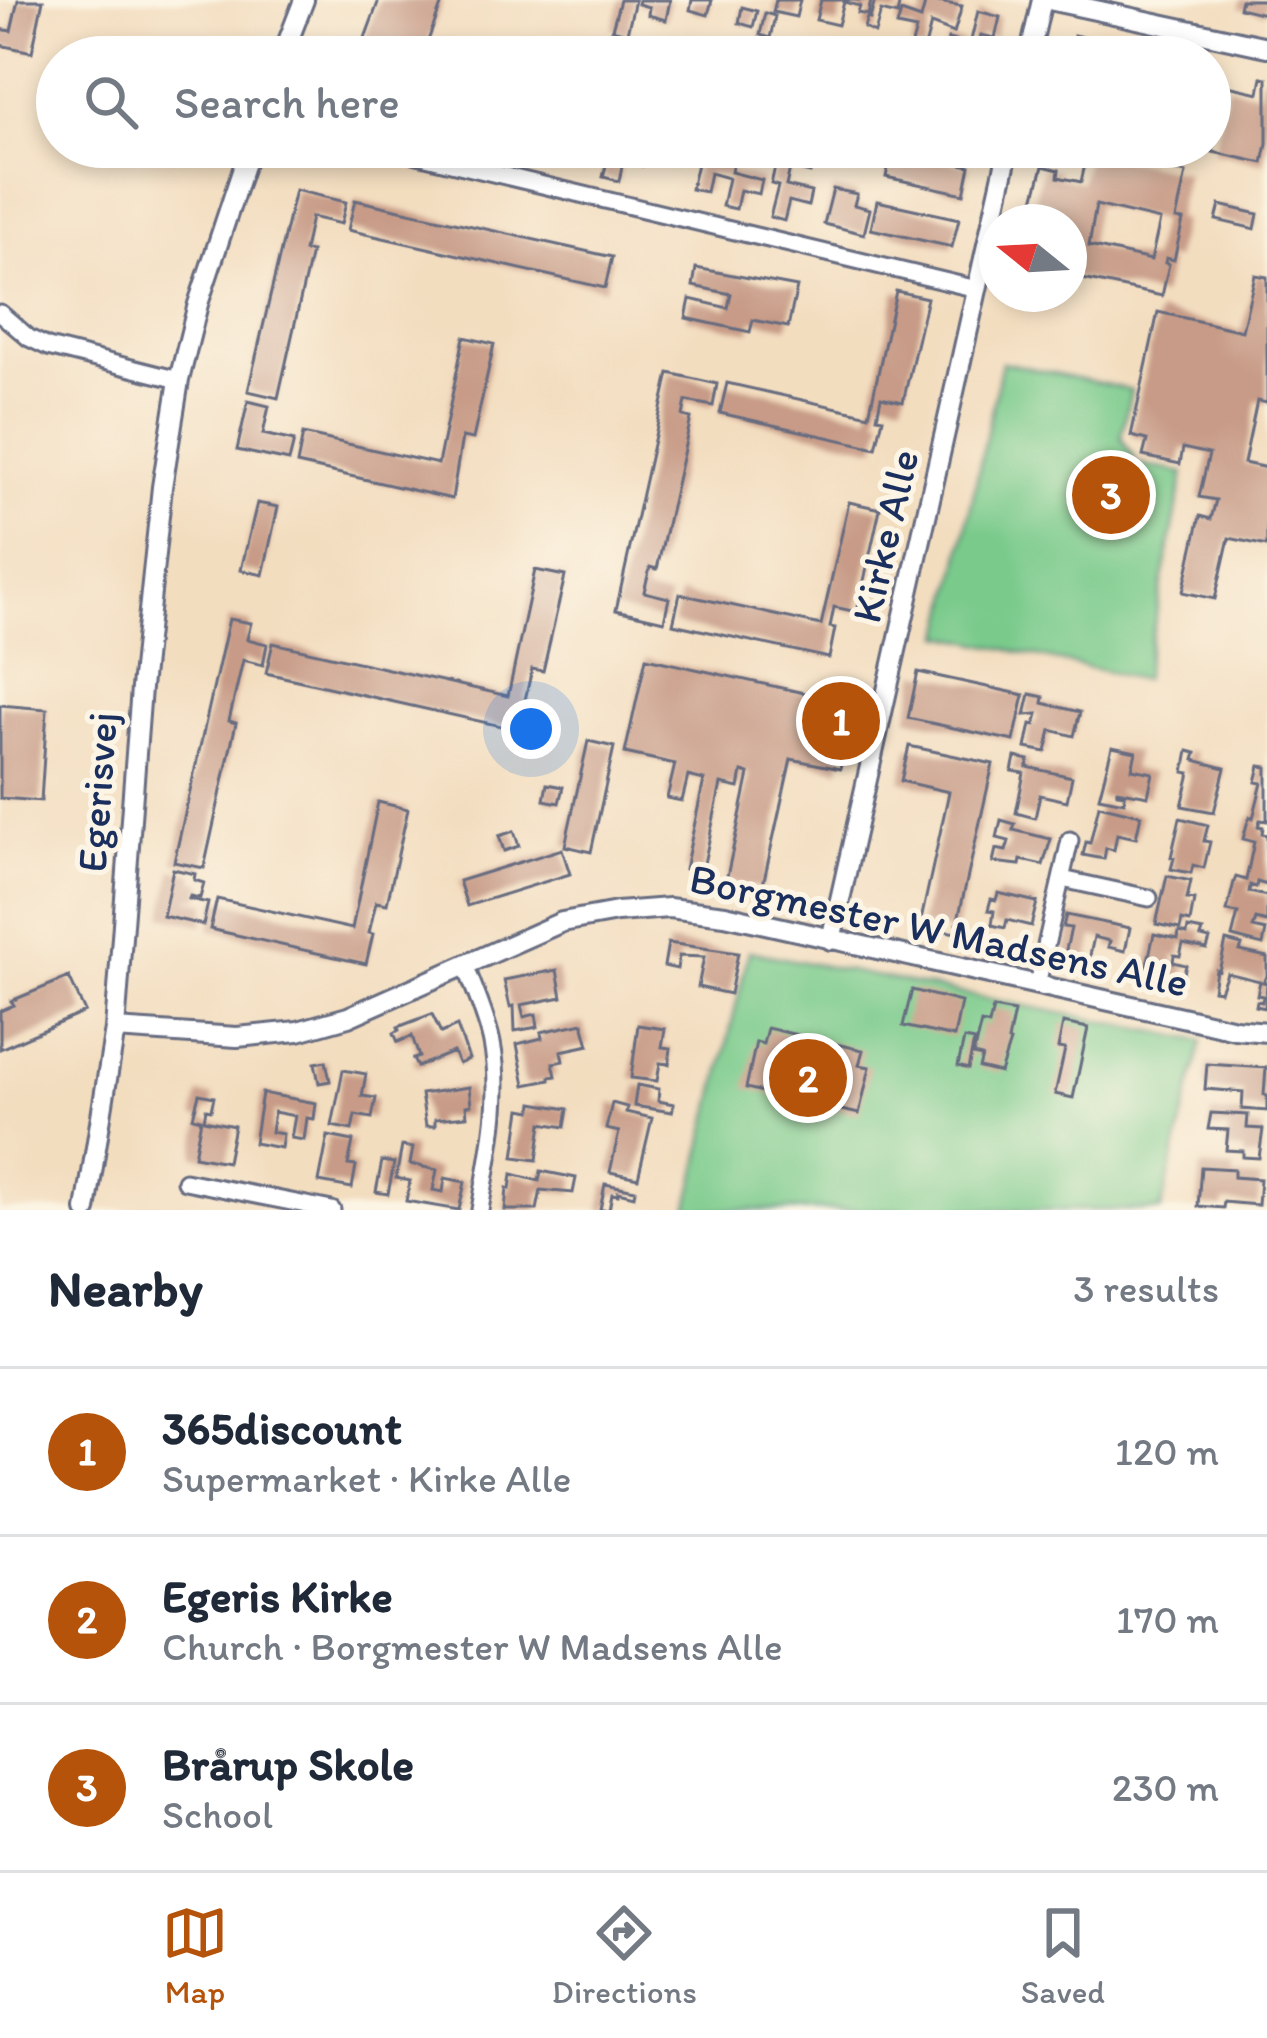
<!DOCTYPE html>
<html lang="en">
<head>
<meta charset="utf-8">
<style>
  :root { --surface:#fff; --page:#f6f6f7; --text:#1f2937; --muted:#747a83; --line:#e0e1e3; --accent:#b45309 }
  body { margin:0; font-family:Itim,sans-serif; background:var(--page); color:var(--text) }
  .compass { position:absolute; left:979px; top:204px; width:108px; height:108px; border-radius:50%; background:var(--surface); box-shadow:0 6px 18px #0003; rotate:288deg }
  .you { position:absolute; left:531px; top:729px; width:42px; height:42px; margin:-30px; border:9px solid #fff; border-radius:50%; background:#1a73e8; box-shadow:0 0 0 18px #1a73e833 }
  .badge { display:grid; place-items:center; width:78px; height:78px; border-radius:50%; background:var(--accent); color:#fff; font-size:39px; font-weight:700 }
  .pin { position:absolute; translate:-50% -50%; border:6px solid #fff; box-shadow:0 3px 12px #0006 }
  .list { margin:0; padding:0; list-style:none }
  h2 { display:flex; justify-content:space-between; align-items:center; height:156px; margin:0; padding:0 48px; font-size:51px }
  h2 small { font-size:39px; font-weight:400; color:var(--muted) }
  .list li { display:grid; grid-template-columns:78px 1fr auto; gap:36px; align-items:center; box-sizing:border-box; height:168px; padding:0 48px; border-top:3px solid var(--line) }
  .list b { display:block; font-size:45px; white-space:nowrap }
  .list p { margin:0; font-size:39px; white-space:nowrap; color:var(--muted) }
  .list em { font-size:39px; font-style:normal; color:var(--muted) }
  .icon { flex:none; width:66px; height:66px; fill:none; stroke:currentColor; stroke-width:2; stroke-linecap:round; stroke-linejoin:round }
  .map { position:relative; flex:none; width:1267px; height:1210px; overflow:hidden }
  .search { position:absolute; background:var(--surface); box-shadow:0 6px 18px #0003; left:36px; right:36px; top:36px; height:132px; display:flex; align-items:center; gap:30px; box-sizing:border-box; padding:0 42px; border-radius:66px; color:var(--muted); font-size:45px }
  .sheet { height:660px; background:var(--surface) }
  nav { display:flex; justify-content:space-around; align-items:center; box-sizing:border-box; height:168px; border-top:3px solid var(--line); background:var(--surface); font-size:33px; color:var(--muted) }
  nav a { display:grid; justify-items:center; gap:6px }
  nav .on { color:var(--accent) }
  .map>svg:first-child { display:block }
</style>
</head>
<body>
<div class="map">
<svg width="1267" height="1210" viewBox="0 0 1267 1210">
  <rect width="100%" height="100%" fill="#fcf5e5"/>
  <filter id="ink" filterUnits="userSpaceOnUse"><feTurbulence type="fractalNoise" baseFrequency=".00833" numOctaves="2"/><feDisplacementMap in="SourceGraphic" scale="24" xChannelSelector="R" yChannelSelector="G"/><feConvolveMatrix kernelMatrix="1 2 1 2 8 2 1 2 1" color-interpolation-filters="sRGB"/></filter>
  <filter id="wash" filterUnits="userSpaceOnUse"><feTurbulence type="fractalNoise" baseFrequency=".004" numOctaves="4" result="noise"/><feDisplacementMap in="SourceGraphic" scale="48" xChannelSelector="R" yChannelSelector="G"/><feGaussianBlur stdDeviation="2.7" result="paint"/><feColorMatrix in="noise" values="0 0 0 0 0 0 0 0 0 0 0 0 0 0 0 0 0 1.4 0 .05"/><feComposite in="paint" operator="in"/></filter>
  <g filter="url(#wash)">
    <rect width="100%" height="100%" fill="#f3ddbf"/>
    <!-- green -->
    <path fill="#79ca8b" stroke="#4a7c74" stroke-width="3" d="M1002 362 1131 390 1121 437 1137 464 1184 473 1143 680 943 635Z
      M749 951 1202 1041 1161 1210H688Z"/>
    <g id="blocks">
      <!-- building -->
      <path fill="#c79b87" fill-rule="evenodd" d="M18 0H43L32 52 0 45V29L11 31Z
        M379 0H443L422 57H358Z
        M620 0H635L627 33 612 29Z
        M639 0H670L666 20 648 15 649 7 638 4Z
        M692 0H712L708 15 690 10Z
        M776 0H800L796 17 773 12Z
        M821 0H866L871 1 868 15 858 13 860 6 844 2 838 25 816 20Z
        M875 0H900L897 15 881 11 875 33 864 28 867 18 870 19Z
        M926 0 962 6 954 33 931 24 924 51 911 48 916 30 897 26 901 12 921 19Z
        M1241 0H1267L1264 14 1239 8Z
        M742 7 757 11 753 27 739 23Z
        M978 11 1000 17 995 38 981 35 976 57H967Z
        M765 13 775 16 770 38 760 35Z
        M1074 35 1096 40 1095 45 1101 46 1099 57 1070 53Z
        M621 39 654 48 652 57H617Z
        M948 39 964 43 960 57H944Z
        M1107 43 1130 48 1128 57H1104Z
        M1262 77 1267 78V144L1263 163 1213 152 1228 86 1259 93Z
        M542 147H580L576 164 567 162 569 155Z
        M611 147H634V149L645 152 642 166 623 161 619 181 603 177Z
        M789 147H805L803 156 813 159 810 173 790 168 786 186 811 192 808 206 789 201 784 221 770 217 778 186 771 184 779 151 788 153Z
        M1089 147H1123L1120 158 1186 173 1176 219 1183 220 1174 260 1166 258 1165 263 1169 264 1162 296 1069 276V222H1046L1050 203 1034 200 1043 166 1059 170 1058 177 1081 182ZM1096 205 1160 220 1151 260 1089 246Z
        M892 149 970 166 964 194 886 177Z
        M699 155 733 163 731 172 762 180 759 194 740 190 736 209 722 206 728 178 710 173 706 192 691 189Z
        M833 189 857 194 854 205 870 209 864 234 824 224Z
        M295 190 346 202 341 224 311 217 304 251 311 252 278 398 248 391Z
        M355 200 612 257 605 288 348 230Z
        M877 201 959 219 952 247 871 229Z
        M1220 205 1258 214 1255 229 1216 220Z
        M696 268 797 287 788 327 753 320 750 332 686 318 690 299 728 308 731 294 693 286Z
        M1255 275 1267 277V403L1257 401 1244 463 1267 468V546L1229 538 1215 599 1183 592 1200 516 1211 519 1216 500 1199 497 1209 454 1183 448 1180 464 1143 456 1147 440 1131 436 1158 312 1242 331Z
        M896 291 927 298 903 402 881 397 877 417 883 418 876 448 720 413 727 383 869 415Z
        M464 337 494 344 473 439 462 437 452 499 297 464 303 434 438 464Z
        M669 373 717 384 713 406 686 401 683 416 691 418 657 569 650 567 644 592 669 598 664 621 616 610Z
        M248 401 269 406 263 434 294 441 289 461 237 450Z
        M849 502 880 509 857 612 834 607 830 627 835 628 829 658 673 624 680 594 821 625Z
        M257 503 278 507 263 575 241 570Z
        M535 570 565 576 543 671 532 669 525 700 530 701 523 731 266 673 273 643 508 696Z
        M229 619 251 623 247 639 267 644 263 665 243 660 229 721 236 723 204 868 174 862Z
        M646 658 854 704 840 769 791 759 762 889 726 881 749 774 742 772 739 788 721 784 702 873 685 869 704 780 688 776 682 801 667 798 675 764 625 753Z
        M918 672 1024 695 1014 741 908 718Z
        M1030 694 1044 697 1043 703 1080 712 1074 736 1051 730 1046 752 1026 748 1031 724 1035 725 1038 714 1025 715Z
        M0 705 47 709 41 801 0 798Z
        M588 741 614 747 591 852 565 846Z
        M909 746 993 764 955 933 920 925 949 792 901 781Z
        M1112 747 1136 752 1132 769 1153 773 1148 796 1117 790V793L1125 794 1124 802 1099 797Z
        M1188 751 1196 753 1194 760 1225 768 1214 812 1182 806 1190 773 1184 772Z
        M1015 757 1029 760 1027 767 1072 777 1067 801 1040 795 1035 818 1016 813 1024 773 1012 771Z
        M1260 766 1267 767V821L1260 820 1258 826 1263 827 1262 834 1267 835V885L1257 882 1256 887 1250 885 1249 892 1267 896V922L1256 919 1253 928 1266 931 1263 945 1232 937 1238 913 1227 911 1234 882 1236 877 1246 880 1254 842 1243 839 1247 824 1250 817 1253 818 1262 783 1256 782Z
        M547 784 563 787 559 803 544 800Z
        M378 802 408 809 387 904 376 902 369 933 373 934 366 964 210 929 217 899 352 929Z
        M1099 805 1141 815 1136 838 1117 834 1114 850 1106 848 1104 859 1083 855 1086 842 1090 843Z
        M1180 818 1208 825 1204 841 1210 842 1204 868 1193 865 1191 873 1171 869 1174 858 1171 857Z
        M1001 820 1015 824 1013 830 1051 839 1043 865 1021 860 1020 865 993 862 996 849 1006 851 1009 841 997 838Z
        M514 831 519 846 504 851 499 836Z
        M562 849 570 874 467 906 459 881Z
        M173 869 195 874 194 880 204 883 200 898 190 896 189 899 208 903 203 925 163 916Z
        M1167 876 1191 881 1187 899 1194 900 1190 922 1182 920 1180 929 1156 924Z
        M998 893 1037 902 1031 926 1007 920 1005 928 992 925 994 911 988 910 991 899 996 900Z
        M1066 915 1130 928 1125 951 1108 947 1110 941 1094 937 1089 960 1084 959 1082 970 1055 964 1058 952 1065 954 1071 928 1063 927Z
        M1188 928 1203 931 1201 937 1210 939 1207 949 1183 944 1180 956 1174 955 1173 962 1186 965 1182 981 1145 973 1154 934 1178 939 1179 932 1187 934Z
        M1226 941 1242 945 1240 951 1267 957V976L1263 982 1267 983 1265 1008 1256 1006 1257 1001 1262 1002 1263 996 1257 995 1260 981 1227 973 1220 991 1213 990 1216 970 1219 971Z
        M668 943 738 953 730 994 698 987 704 957 679 956 677 969 664 966Z
        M557 970 562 997 521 1005 524 1017 536 1014 538 1027 515 1031 514 1006 510 1007 504 980Z
        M69 977 85 1012 0 1049V1011L14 1005 11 1001Z
        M912 990 961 1002 954 1037 903 1026Z
        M993 1008 1014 1012 1008 1041 1010 1042 1000 1073 979 1068 982 1057 973 1055 981 1023 989 1025Z
        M432 1014 441 1033 457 1026 469 1059 459 1064 453 1052 417 1067 413 1059 419 1057 412 1036 398 1042 394 1033 399 1030 398 1027Z
        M583 1023 589 1045 561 1051 563 1061 553 1063 556 1076 550 1077V1080L525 1085 517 1044 542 1038 541 1032Z
        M1063 1023 1088 1028 1073 1098 1055 1094 1065 1049 1058 1048Z
        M638 1025 665 1029 662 1047 671 1048 669 1064 660 1063 657 1081 631 1078Z
        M767 1028 863 1050 859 1065 870 1067 859 1114 805 1102 804 1106 787 1102 788 1098 746 1088 756 1042 763 1044Z
        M964 1039 974 1041 968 1069 958 1066Z
        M326 1061 330 1081 319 1083 315 1063Z
        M1207 1064 1266 1068 1264 1095 1267 1096V1111L1242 1109 1243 1092 1205 1089Z
        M343 1070 366 1074 362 1096 376 1098 372 1118 355 1115 352 1130 332 1126Z
        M637 1085 659 1089 658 1101 674 1104 672 1112 634 1106Z
        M469 1087 471 1105 466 1106 467 1116 435 1119V1126H426L421 1094Z
        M262 1093 316 1103 314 1119 307 1118 304 1140 291 1138 295 1116 274 1112 271 1132 283 1134 281 1148 254 1143Z
        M199 1094 214 1097 211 1110 206 1109 204 1120 234 1126 227 1162 194 1156 201 1119 193 1117Z
        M533 1103 568 1109 565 1127 542 1123 537 1160 514 1157 521 1109 532 1111Z
        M612 1103 627 1107 626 1112 652 1118 638 1178 610 1172 619 1132 606 1129Z
        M1211 1113 1248 1115 1247 1128 1263 1129 1259 1158 1243 1157V1151L1226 1150 1228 1130 1208 1129Z
        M328 1136 353 1141 348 1165 356 1166 352 1188 319 1182Z
        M402 1146 413 1148 410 1164 437 1170 433 1190 443 1192 445 1178 465 1182 459 1210 406 1201 410 1181 396 1178Z
        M382 1161 394 1163 388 1194 376 1192Z
        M1201 1167 1234 1169V1177L1260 1179 1258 1205 1224 1202 1223 1208 1198 1206Z
        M541 1171 576 1178 573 1193 541 1190 537 1210H505L507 1188 510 1189 512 1174 539 1181Z
        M605 1184 635 1190 634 1196 618 1192V1195L612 1194 609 1210H600Z"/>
    </g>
  </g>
  <g filter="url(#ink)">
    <use href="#blocks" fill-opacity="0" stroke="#676c80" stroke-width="3"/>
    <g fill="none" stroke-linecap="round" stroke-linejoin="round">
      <defs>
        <path id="minor" d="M384 147 977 289
          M0 313 29 338 48 347 179 380
          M1062 879 1149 898
          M465 964C474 990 487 1017 492 1043 503 1099 489 1155 480 1210
          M1037 985 1070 840
          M185 1181 332 1210"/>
        <path id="tertiary" d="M1049 0 1267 47
          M282 57 304 0
          M1029 57 1042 0
          M831 940 1009 147
          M115 1029 237 1037 298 1031 348 1017 562 922 617 912 669 908 725 915 1235 1029 1267 1032
          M86 1210 115 1029 141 688 162 487 179 380 198 304 250 147"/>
      </defs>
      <!-- minor casing -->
      <use href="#minor" stroke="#676c80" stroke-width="21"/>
      <!-- tertiary casing -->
      <use href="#tertiary" stroke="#676c80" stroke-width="24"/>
      <!-- minor -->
      <use href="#minor" stroke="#fff" stroke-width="15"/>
      <!-- tertiary -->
      <use href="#tertiary" stroke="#fff" stroke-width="18"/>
    </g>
  </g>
  <g text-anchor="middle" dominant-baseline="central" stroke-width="10" stroke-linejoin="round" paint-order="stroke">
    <!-- street labels -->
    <g font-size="42" fill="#1b2f5e" stroke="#fcf5e5">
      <text transform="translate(885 536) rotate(-77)">Kirke Alle</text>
      <text transform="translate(97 792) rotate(-86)">Egerisvej</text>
      <text transform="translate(939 930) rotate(12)">Borgmester W Madsens Alle</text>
    </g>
  </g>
</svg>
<svg class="compass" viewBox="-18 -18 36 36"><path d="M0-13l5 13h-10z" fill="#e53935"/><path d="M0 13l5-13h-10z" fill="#747a83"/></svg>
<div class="you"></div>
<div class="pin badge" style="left:841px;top:721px">1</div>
<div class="pin badge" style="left:808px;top:1078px">2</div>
<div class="pin badge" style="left:1111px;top:495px">3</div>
<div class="search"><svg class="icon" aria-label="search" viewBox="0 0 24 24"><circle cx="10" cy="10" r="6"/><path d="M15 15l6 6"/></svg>Search here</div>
</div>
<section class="sheet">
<h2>Nearby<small>3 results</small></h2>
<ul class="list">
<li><span class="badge">1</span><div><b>365discount</b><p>Supermarket · Kirke Alle</p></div><em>120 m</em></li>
<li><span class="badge">2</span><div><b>Egeris Kirke</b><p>Church · Borgmester W Madsens Alle</p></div><em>170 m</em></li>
<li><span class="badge">3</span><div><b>Brårup Skole</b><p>School</p></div><em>230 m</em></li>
</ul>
</section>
<nav>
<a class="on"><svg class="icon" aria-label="map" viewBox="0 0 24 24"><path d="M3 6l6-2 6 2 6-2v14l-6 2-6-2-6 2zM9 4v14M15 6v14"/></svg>Map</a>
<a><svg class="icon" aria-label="directions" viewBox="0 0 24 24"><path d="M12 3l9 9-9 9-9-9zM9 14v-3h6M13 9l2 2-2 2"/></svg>Directions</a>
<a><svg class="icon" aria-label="saved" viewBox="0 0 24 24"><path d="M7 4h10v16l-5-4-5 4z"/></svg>Saved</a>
</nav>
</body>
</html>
